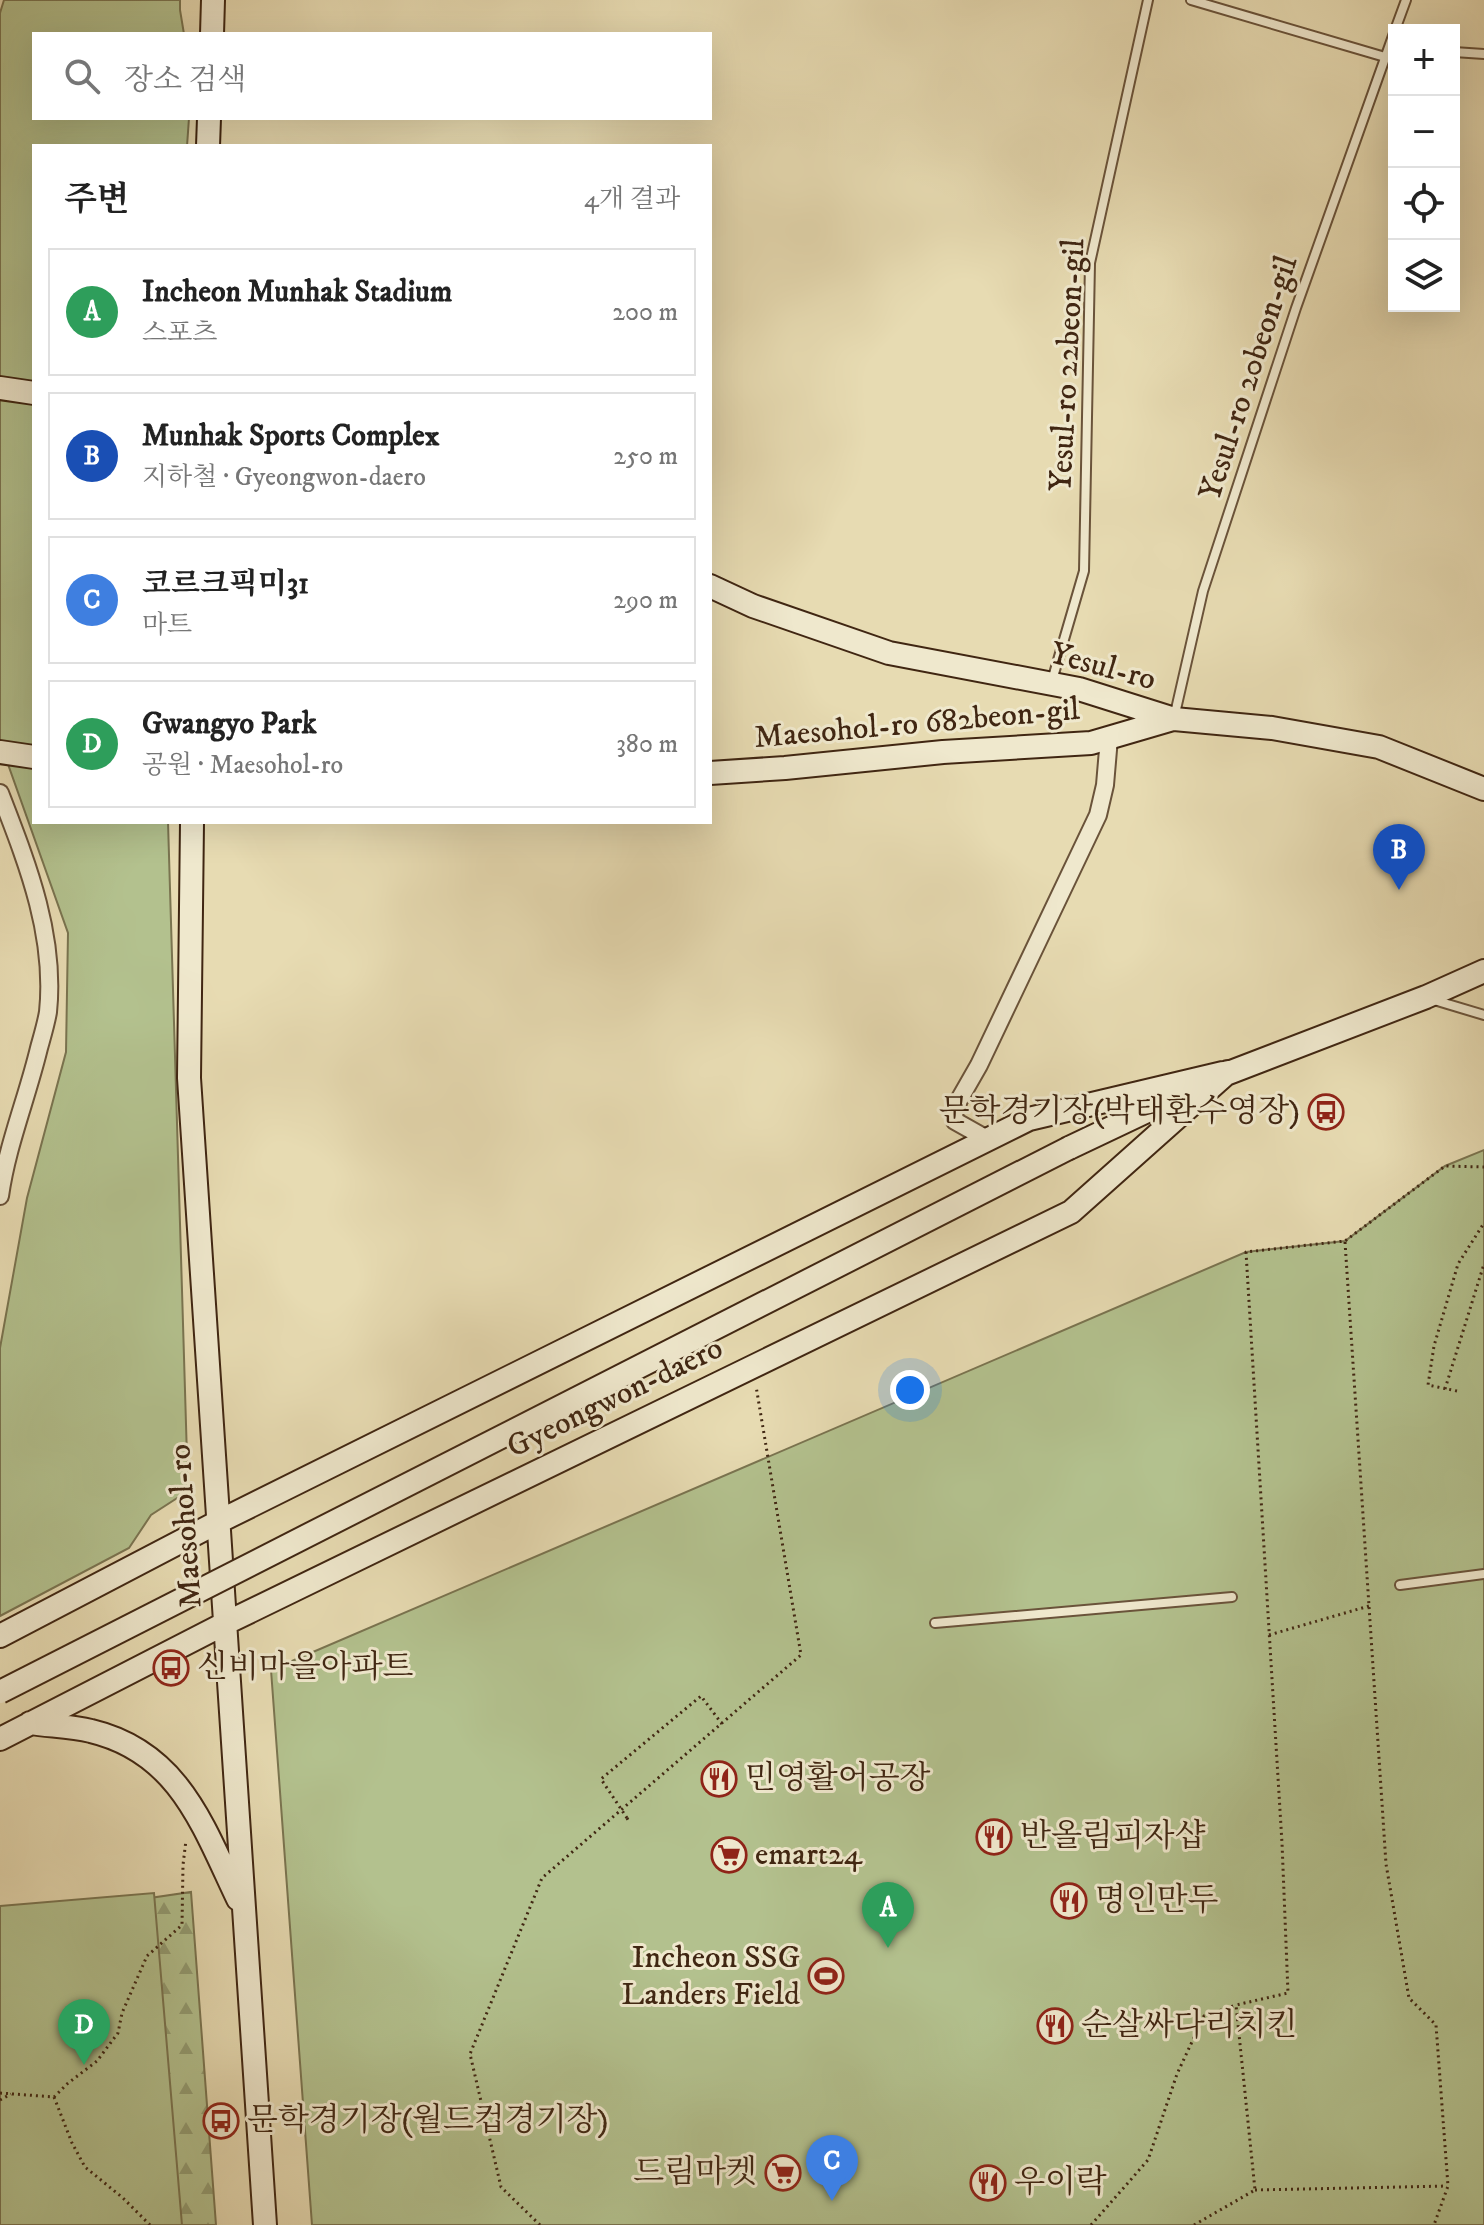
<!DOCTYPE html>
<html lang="ko">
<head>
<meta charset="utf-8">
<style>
  :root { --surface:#fff; --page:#f2f2f2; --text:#222; --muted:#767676; --line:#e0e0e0; --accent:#8f2418 }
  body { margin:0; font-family:"IM FELL DW Pica","Noto Serif KR",serif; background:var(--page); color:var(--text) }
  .controls { position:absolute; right:24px; top:24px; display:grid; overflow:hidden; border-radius:0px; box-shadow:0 8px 32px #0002 }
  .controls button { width:72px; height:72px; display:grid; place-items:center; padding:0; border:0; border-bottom:2px solid var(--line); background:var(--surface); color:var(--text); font:40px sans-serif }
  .you { position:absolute; left:910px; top:1390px; width:28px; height:28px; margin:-20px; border:6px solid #fff; border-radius:50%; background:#1a73e8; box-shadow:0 0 0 12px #1a73e833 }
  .badge { display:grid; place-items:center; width:52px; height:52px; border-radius:50%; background:var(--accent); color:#fff; font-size:26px; font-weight:700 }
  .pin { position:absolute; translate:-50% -66px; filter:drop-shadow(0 2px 4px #0008) }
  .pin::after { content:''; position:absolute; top:42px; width:28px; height:24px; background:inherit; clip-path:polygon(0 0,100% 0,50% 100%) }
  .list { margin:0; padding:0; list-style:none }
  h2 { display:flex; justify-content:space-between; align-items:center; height:104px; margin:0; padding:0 32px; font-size:34px }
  h2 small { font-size:26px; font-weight:400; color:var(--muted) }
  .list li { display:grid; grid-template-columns:52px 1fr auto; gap:24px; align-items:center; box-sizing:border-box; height:128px; margin:0 16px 16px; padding:0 16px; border:2px solid var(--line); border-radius:0px }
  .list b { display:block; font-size:30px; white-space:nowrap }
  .list p { margin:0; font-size:26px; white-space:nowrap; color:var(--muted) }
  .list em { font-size:26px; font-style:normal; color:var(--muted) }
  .icon { flex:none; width:44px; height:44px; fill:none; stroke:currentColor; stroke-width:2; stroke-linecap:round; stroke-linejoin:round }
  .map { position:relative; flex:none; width:1484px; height:2225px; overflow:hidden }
  .search { position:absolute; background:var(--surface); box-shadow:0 8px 32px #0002; left:32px; top:32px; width:680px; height:88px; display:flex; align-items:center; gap:20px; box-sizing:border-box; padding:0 28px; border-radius:0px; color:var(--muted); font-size:30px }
  .panel { position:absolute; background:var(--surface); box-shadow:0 8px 32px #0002; left:32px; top:144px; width:680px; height:680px; border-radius:0px }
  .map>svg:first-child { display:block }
</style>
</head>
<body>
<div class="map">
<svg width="1484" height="2225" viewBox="0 0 1484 2225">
  <defs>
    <pattern id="forest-firs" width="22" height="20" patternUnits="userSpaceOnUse" patternTransform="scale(2)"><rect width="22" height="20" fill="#b3c18e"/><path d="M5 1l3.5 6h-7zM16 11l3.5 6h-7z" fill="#939d73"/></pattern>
  </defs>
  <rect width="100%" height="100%" fill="#e7dbb2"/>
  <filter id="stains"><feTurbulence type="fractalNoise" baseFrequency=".0025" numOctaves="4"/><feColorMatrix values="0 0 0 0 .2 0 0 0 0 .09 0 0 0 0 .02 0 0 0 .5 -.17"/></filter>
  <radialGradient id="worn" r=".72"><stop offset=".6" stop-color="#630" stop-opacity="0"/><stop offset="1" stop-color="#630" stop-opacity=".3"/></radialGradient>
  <!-- forest -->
  <path fill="url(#forest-firs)" stroke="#7a7450" stroke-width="2" d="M191 1892 216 2225H0V1920Z"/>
  <!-- green -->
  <path fill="#b3c18e" stroke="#7a7450" stroke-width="2" d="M4 0H180V10L184 34H34V118H189L187 146H34V822H168L188 1491 151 1515 129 1548 0 1616V1348L27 1198 66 1052 68 933 4 753 0 752V13Z
    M1484 1150V2225H312L271 1670 1246 1252 1345 1241 1445 1166Z
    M154 1893 182 2225H0V1906Z"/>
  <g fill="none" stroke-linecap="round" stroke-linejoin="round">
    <defs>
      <path id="service" d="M1191 0 1385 57 1394 56
        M1395 30 1406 0
        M1454 52 1484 54
        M1051 684 1084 571 1090 263 1148 0
        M1174 718 1203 591 1296 308 1394 33
        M1434 1000 1484 1015
        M1400 1585 1484 1574
        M935 1623 1232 1597"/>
      <path id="minor" d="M0 793C27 863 56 935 48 1012 46 1024 42 1037 39 1048 27 1098 7 1146 0 1196
        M987 1139 955 1121 954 1114 959 1100 979 1065 1098 815 1105 785 1109 738"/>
      <path id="secondary" d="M212 34 213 0
        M208 146 209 118
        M0 388 34 393
        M710 586 753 606 889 653 1079 689 1174 719 1272 728 1379 747 1484 789
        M0 752 34 757
        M710 773 785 768 943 752 1091 743 1173 719
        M192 822 189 1078 265 2225
        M1218 1077 1426 997 1484 971
        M1069 1148 1187 1092
        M0 1636 218 1522 1029 1119 1223 1073
        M30 1723C50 1726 72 1726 91 1731 179 1752 203 1826 238 1899
        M0 1739 224 1624 1071 1212 1228 1072"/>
    </defs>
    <!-- service casing -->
    <use href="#service" stroke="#6a533a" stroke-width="12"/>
    <!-- minor casing -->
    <use href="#minor" stroke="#6a533a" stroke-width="20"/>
    <!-- secondary casing -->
    <use href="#secondary" stroke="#402612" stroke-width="26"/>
    <!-- path -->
    <path stroke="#402612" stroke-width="3" stroke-dasharray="2 4" stroke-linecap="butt" d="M1345 1242 1386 1864 1409 1998 1436 2025 1448 2186 1434 2225
      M1445 1389 1484 1264
      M1457 1391 1428 1385 1434 1346 1458 1264 1484 1223
      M1269 1635 1369 1606
      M627 1818 629 1822
      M0 2093 54 2097 67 2084 97 2061 118 2033 122 2013 147 1956 182 1925 183 1865 186 1840
      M54 2097 72 2143 85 2167 123 2198 150 2225
      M0 2100 11 2094
      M1255 2190 1447 2186
      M540 2225 501 2187 470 2054 542 1878 801 1655 756 1386
      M1091 2225 1148 2160 1177 2074 1204 2016 1236 2005
      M1194 2225 1255 2190 1236 2005 1288 1993 1282 1843 1246 1252 1345 1241 1445 1166 1484 1167"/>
    <!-- service -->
    <use href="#service" stroke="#efe8cd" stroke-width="8"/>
    <!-- minor -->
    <use href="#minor" stroke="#efe8cd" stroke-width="16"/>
    <!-- secondary -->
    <use href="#secondary" stroke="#efe8cd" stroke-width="22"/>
    <defs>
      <path id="secondary-bridge" d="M0 1692 1069 1148"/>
    </defs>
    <!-- secondary-bridge casing -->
    <use href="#secondary-bridge" stroke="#402612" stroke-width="26" stroke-linecap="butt"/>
    <!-- path-bridge -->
    <path stroke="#402612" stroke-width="3" stroke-dasharray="2 4" stroke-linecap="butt" d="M627 1818 601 1779 701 1696 722 1724"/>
    <!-- secondary-bridge -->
    <use href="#secondary-bridge" stroke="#efe8cd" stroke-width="22"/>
  </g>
  <!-- icons -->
  <defs>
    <symbol id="bus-ring" viewBox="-11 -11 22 22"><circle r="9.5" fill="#efe8cd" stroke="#8f2418" stroke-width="1.5"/><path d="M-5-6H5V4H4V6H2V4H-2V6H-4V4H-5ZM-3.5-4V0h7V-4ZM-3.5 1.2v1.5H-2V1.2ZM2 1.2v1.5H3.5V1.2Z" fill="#8f2418"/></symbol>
    <symbol id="restaurant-ring" viewBox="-11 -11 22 22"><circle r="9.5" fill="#efe8cd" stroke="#8f2418" stroke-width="1.5"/><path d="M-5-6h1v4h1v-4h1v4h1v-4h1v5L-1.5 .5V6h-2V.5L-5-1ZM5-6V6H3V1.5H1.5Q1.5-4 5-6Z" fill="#8f2418"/></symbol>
    <symbol id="supermarket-ring" viewBox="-11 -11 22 22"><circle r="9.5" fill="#efe8cd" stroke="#8f2418" stroke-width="1.5"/><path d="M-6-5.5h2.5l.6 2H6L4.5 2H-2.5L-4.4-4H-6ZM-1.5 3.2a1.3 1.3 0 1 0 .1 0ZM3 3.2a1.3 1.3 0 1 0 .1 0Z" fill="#8f2418"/></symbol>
    <symbol id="stadium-ring" viewBox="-11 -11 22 22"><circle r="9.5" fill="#efe8cd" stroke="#8f2418" stroke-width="1.5"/><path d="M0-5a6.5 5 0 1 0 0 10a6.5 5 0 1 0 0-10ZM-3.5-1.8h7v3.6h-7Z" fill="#8f2418"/></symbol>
  </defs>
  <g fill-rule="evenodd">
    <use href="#bus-ring" x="1306" y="1092" width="40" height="40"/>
    <use href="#bus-ring" x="151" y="1648" width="40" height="40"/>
    <use href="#restaurant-ring" x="699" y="1759" width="40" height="40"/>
    <use href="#restaurant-ring" x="974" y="1817" width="40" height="40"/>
    <use href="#supermarket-ring" x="709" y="1835" width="40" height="40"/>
    <use href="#restaurant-ring" x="1049" y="1881" width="40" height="40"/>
    <use href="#stadium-ring" x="806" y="1956" width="40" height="40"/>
    <use href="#restaurant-ring" x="1035" y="2006" width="40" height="40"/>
    <use href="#bus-ring" x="201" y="2101" width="40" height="40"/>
    <use href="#supermarket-ring" x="763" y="2153" width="40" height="40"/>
    <use href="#restaurant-ring" x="968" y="2163" width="40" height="40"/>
  </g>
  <g text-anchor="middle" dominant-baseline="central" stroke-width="6" stroke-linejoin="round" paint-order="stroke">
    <!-- street labels -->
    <g font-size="32" fill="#402612" stroke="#efe8cd">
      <text transform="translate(1068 365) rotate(-87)">Yesul-ro 22beon-gil</text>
      <text transform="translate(1249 378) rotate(-72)">Yesul-ro 20beon-gil</text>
      <text transform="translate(1103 667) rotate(15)">Yesul-ro</text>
      <text transform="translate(917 724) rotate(-5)">Maesohol-ro 682beon-gil</text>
      <text transform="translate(615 1398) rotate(-26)">Gyeongwon-daero</text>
      <text transform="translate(186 1526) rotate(-94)">Maesohol-ro</text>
    </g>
    <!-- poi labels -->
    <g font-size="32" fill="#402612" stroke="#efe8cd" text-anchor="start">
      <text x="1300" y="1112" text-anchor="end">문학경기장(박태환수영장)</text>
      <text x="197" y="1668">신비마을아파트</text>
      <text x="745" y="1779">민영활어공장</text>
      <text x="1020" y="1837">반올림피자샵</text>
      <text x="755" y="1855">emart24</text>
      <text x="1095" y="1901">명인만두</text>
      <text x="800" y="1958" text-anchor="end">Incheon SSG<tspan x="800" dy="37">Landers Field</tspan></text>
      <text x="1081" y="2026">순살싸다리치킨</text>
      <text x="247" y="2121">문학경기장(월드컵경기장)</text>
      <text x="757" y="2173" text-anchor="end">드림마켓</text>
      <text x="1014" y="2183">우이락</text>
    </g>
  </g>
  <rect width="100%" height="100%" filter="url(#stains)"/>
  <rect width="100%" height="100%" fill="url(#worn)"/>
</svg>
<div class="controls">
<button>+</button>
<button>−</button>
<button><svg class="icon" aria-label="locate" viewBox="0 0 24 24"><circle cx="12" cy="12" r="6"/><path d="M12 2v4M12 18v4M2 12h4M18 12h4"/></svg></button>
<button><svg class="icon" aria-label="layers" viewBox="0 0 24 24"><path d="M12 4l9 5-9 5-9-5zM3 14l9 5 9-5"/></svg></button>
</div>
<div class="you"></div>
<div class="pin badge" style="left:888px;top:1948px;background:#2e9e5b">A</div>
<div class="pin badge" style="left:1399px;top:890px;background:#1a4fb4">B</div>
<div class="pin badge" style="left:832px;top:2201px;background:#3f7fe0">C</div>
<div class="pin badge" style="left:84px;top:2065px;background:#2e9e5b">D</div>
<div class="search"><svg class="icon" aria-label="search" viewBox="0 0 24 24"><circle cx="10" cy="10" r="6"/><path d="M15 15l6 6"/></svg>장소 검색</div>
<section class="panel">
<h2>주변<small>4개 결과</small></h2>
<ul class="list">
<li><span class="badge" style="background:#2e9e5b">A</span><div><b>Incheon Munhak Stadium</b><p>스포츠</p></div><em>200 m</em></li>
<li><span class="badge" style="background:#1a4fb4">B</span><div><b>Munhak Sports Complex</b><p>지하철 · Gyeongwon-daero</p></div><em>250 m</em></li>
<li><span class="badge" style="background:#3f7fe0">C</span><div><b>코르크픽미31</b><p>마트</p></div><em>290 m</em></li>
<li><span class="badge" style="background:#2e9e5b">D</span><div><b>Gwangyo Park</b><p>공원 · Maesohol-ro</p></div><em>380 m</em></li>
</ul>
</section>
</div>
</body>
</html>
